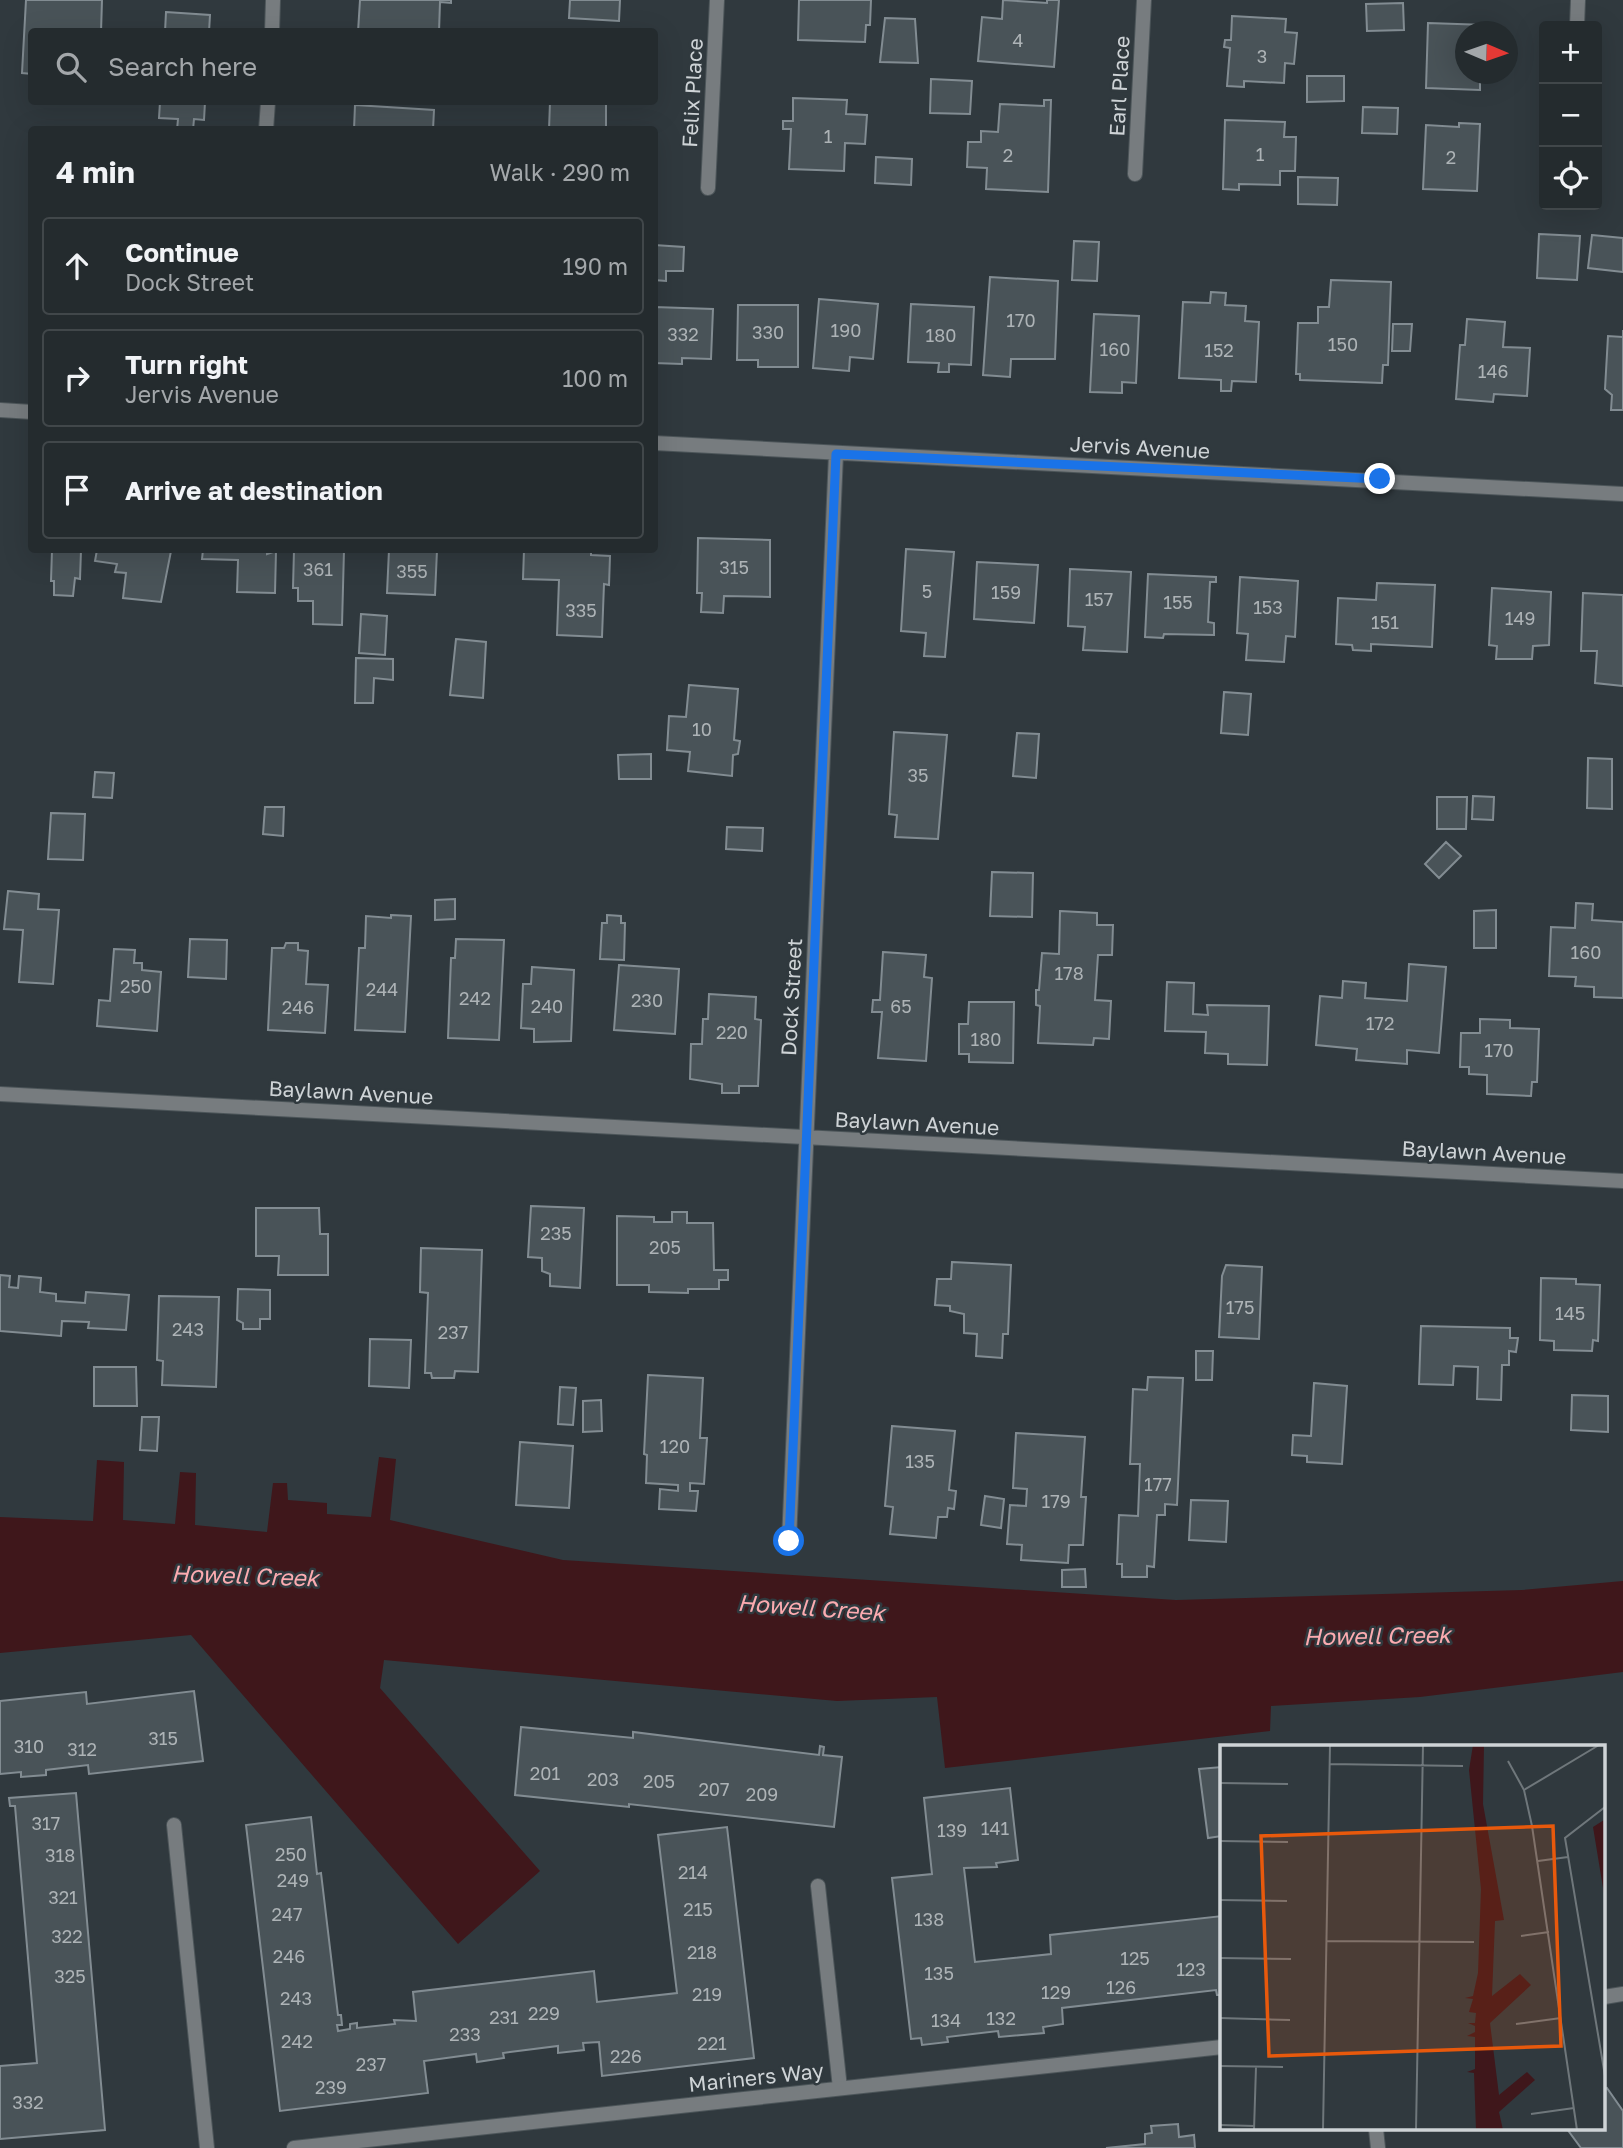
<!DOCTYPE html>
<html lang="en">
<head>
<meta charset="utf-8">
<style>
  :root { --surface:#242b2e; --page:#2c3336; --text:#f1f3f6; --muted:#a3a7aa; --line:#41474a }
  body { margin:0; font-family:"Golos Text",sans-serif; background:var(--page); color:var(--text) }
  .controls { position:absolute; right:21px; top:21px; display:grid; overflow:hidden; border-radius:7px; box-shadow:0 7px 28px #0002 }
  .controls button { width:63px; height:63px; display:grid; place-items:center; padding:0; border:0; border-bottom:2px solid var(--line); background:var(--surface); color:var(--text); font:35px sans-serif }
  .compass { position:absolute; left:1455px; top:21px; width:63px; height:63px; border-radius:50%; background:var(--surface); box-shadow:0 7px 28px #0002; rotate:92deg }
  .stop { position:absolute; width:21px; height:21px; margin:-16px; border:5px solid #1a73e8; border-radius:50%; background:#fff }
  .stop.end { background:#1a73e8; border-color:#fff; box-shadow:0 2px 7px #0008 }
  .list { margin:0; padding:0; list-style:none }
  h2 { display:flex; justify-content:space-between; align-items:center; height:91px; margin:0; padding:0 28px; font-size:30px }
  h2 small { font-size:23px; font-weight:400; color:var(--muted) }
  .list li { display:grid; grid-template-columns:46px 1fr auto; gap:21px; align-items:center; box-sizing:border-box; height:98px; margin:0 14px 14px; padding:0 14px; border:2px solid var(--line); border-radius:7px }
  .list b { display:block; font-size:26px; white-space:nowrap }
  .list p { margin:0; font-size:23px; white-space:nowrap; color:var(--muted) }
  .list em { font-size:23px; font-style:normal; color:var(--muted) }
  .icon { flex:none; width:38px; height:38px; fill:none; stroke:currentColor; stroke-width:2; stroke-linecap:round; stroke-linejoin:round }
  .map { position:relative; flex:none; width:1623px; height:2148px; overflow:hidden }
  .search { position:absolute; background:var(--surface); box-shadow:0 7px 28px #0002; left:28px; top:28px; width:630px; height:77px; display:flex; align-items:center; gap:18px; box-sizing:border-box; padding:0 24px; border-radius:7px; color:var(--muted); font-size:26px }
  .panel { position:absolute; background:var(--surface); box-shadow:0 7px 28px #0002; left:28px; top:126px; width:630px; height:427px; border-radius:7px }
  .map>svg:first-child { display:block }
</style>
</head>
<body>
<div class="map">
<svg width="1623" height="2148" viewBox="0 0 1623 2148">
  <rect width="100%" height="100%" fill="#30393e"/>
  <!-- water -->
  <path fill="#3f171b" d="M379 1457 396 1459 390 1520 563 1560 1176 1600 1522 1590 1623 1581V1672L1420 1697 1271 1706 1270 1731 945 1768 937 1697 837 1701 384 1660 380 1688 540 1871 458 1944 191 1635 0 1653V1517L93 1521 97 1460 124 1462 123 1520 175 1524 180 1472 196 1473 195 1525 267 1532 273 1483H287L288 1500 327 1503V1514L371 1517Z"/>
  <!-- building -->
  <path fill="#495358" stroke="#828c92" stroke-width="2" d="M26 0H102L101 32H32V74L22 73Z
    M360 0H451V3L440 2 439 32H358Z
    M570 0H620L619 21 569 18Z
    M799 0H871L870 25H866L865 42 798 40Z
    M1003 0 1047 3V0H1059L1054 67 978 61 982 17 1002 19Z
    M1403 3 1404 30 1367 31 1366 4Z
    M166 12 210 15 209 32H165Z
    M1232 16 1286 19 1285 32 1297 33 1294 64 1285 63 1284 83 1244 81V87L1227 86 1230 48 1224 47 1225 40H1231Z
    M885 18 915 19 918 63 880 62Z
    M1428 23 1486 25 1485 32H1466V74H1480V90L1426 88Z
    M1307 76H1344V101L1307 102Z
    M931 79 972 81 970 114 930 113Z
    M793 98 847 100 846 114 867 115 865 144 845 143 844 171 789 169 791 129H783V121H793Z
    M1044 100H1051L1048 192 986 189 987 168 967 167 968 142H981V131L998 132 1000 104 1044 106Z
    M160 102H205L204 120 194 119 193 130H177L178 119 159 118Z
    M550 102H606V130H549Z
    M355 105 434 110 433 130H354Z
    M1363 107 1398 108 1397 134 1362 133Z
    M1225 120 1285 122 1284 137H1296L1295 171H1280V185L1239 184V190L1223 189Z
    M1459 123 1480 124 1477 191 1423 189 1426 125 1459 127Z
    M876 157 912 159 911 185 875 183Z
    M1298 177 1338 178 1337 205 1298 204Z
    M1539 234 1580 236 1577 280 1537 278Z
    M1592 235 1623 238V272L1588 268Z
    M1074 241 1099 242 1097 281 1072 280Z
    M654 245 684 247 683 271H666V281L654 280Z
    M990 277 1058 281 1055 359H1011L1010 377 983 375Z
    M1331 280 1391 282 1388 365H1383L1382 383 1300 380V374H1296L1298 323H1318V307H1329Z
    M1211 292 1226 293 1225 305 1246 306 1245 321 1259 322 1256 382 1232 381 1231 391H1221V380L1179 378 1183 302 1210 303Z
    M819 299 878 304 873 359 850 357 849 371 813 368Z
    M911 304 974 307 971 365 949 364V372H938L939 363 908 362Z
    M738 305H798V367H758V360H737Z
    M654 307 713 309 711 359 682 358V364L654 363Z
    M1094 314 1139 316 1136 383 1122 382V393L1090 392Z
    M1467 319 1505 322 1503 347 1530 348 1527 396 1494 394 1493 402 1456 399 1460 345H1465Z
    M1393 324H1412L1410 351H1392Z
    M1623 330V410H1611L1612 395 1605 389 1608 336 1623 337Z
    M698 538 770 540V597L724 596 723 613 701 612 702 593H697Z
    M906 549 954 552 945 657 924 656 926 633 901 631Z
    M52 550H81L80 579 75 578 73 596 54 595V581H51Z
    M97 550H177L171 551 161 602 123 598 126 573 115 572 117 564 95 561Z
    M203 550H267V554L276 551 275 593 237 592 238 560 202 559Z
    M294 550H344L342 625 313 624V601H298V588H293Z
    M389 550H437L435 595 387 593Z
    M524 550H591V555L610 556 609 585 604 584 602 637 557 635 559 580 523 579Z
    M977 562 1038 565 1034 623 974 619Z
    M1070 569 1131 572 1127 652 1083 650 1085 627 1068 626Z
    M1148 574 1216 577V582H1210L1208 622 1214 623V635L1164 634 1163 638 1145 637Z
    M1240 577 1298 581 1295 637 1286 636 1284 662 1246 660 1248 634 1237 633Z
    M1377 583 1435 585 1432 647 1371 644V651L1353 650 1352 645 1336 644 1338 598 1376 600Z
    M1492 588 1551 592 1549 645 1533 646 1532 659H1496L1497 646 1489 645Z
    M1583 593 1623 595V686L1595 683 1597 651H1581Z
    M361 614 387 616 385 655 359 653Z
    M456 639 486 642 483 698 450 695Z
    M356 658 393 659V680L374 678 373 703H355Z
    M689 685 738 689 734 740 740 741 738 754 733 755 732 776 688 771 690 752 667 750 669 716 686 717Z
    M1224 692 1251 694 1248 735 1221 733Z
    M894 732 947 735 938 839 895 837 897 815 889 814Z
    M1017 733 1039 734 1036 778 1013 776Z
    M651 754V779H619L618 755Z
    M1588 758 1612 759V809L1587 808Z
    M95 772 114 773 112 798 93 797Z
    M1473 796 1494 797 1493 820 1472 819Z
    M1437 797H1467L1466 829H1437Z
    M265 807H284L283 836 263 834Z
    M51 813 85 814 83 860 48 859Z
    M727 827 763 828 762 851 726 849Z
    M1446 842 1461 856 1439 878 1425 864Z
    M992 872 1033 873 1032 917 990 916Z
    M8 891 39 894 38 909 59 910 53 984 19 982 23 930 4 929Z
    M455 899V919L435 920V900Z
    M1576 903 1593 904 1592 920 1623 922V998L1594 997V987L1575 986 1576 977 1549 976 1551 927 1575 928Z
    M1496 910V948H1474V911Z
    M1060 911 1097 913V925H1113L1112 955H1098L1095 1000 1111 1001 1109 1039 1094 1038 1093 1045 1038 1043 1040 1006 1036 1005V990H1039L1042 953 1059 954Z
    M391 915 411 916 405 1032 355 1030 359 948H365L366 916 391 918Z
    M607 915 621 916V923H625L624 960 600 959 602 923H607Z
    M190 939 227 940 226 979 188 977Z
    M456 939 504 940 499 1040 448 1038 451 958H455Z
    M286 943H298V950L308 951 306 984 328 985 325 1033 268 1030 272 948H284Z
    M114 949 135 950 134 963H142V970L161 972 157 1031 97 1026 99 1000 110 1001Z
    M883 952 926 955 924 977 932 978 926 1061 878 1058 882 1012H872L873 1000H880Z
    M1409 964 1446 967 1439 1053 1407 1050V1064L1356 1060 1357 1049 1316 1045 1320 996 1342 998 1343 981 1366 983 1365 998 1407 1001Z
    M619 965 679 969 675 1034 614 1030Z
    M532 967 574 970 571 1041 534 1042V1029L521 1028 523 984H531Z
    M1167 982 1194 983 1193 1014 1208 1015 1207 1005 1269 1006 1267 1065 1228 1064V1054L1205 1053 1206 1032 1165 1031Z
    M709 994 756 997 755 1019 761 1020 758 1086H739V1093H722V1084L690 1079 691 1044H702L703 1019H708Z
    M969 1002H1014L1013 1063 969 1062V1054H959V1024H968Z
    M1480 1019 1510 1020V1028L1539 1029 1537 1082H1532L1531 1096 1487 1094V1075L1469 1074V1067H1460L1461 1033H1480Z
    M531 1206 584 1208 580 1288 550 1286V1274L542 1271V1258L528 1257Z
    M256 1208H319L320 1234H328V1275H278L279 1256H256Z
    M672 1212H687V1223H713L714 1270H728V1280H719V1289H688V1293L649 1292V1285H617V1216L654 1217V1222H672Z
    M421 1248 482 1250 478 1372 455 1371 454 1378H432L431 1373H425L428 1293 420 1292Z
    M952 1262 1011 1265 1008 1334H1003L1002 1358 976 1356 977 1334 964 1333V1314L950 1311V1306L935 1305 937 1279H951Z
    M1226 1265 1262 1267 1259 1339 1219 1337 1222 1276Z
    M0 1275 10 1276 9 1287 18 1288 19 1276 41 1278 40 1292 56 1294V1301L85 1303 86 1292 129 1295 126 1330 88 1328 89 1322 62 1321 61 1336 0 1331Z
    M1541 1278 1576 1279V1284L1600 1285 1598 1341 1593 1340 1592 1351 1554 1350V1341L1540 1340Z
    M238 1289 270 1290V1319H260V1329H243V1323L237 1320Z
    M159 1296 219 1297 216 1387 162 1385 163 1361 157 1360Z
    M1421 1326 1510 1328V1338H1518L1516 1352 1509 1351V1365H1502L1501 1400 1477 1399 1478 1367 1454 1366 1453 1385 1419 1384Z
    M370 1339 411 1340 409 1388 369 1386Z
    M1196 1351H1213L1212 1380H1196Z
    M94 1367H136L137 1406H94Z
    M648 1375 703 1378 700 1438H707L704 1484 690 1483V1491H698L696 1511 659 1509 660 1489 678 1491V1485L646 1483 647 1455 644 1454Z
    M1148 1377 1183 1378 1177 1505 1165 1504V1515H1157L1154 1567 1147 1566V1577H1122V1564H1117L1119 1515 1138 1516 1140 1464H1130L1133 1389 1147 1390Z
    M1314 1383 1347 1386 1342 1464 1307 1462V1456L1292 1455 1293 1435 1311 1436Z
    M560 1387 576 1388 573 1425 558 1424Z
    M1572 1395 1608 1396V1432L1571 1430Z
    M601 1400 602 1431 583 1432V1401Z
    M142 1417H159L157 1451 140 1450Z
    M892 1426 955 1431 949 1490 956 1491 954 1509 948 1508 947 1517H938L936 1538 890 1534 893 1507 885 1506Z
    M1016 1433 1085 1437 1081 1497H1086L1083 1545H1069L1068 1563 1021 1560 1022 1545 1007 1544 1010 1505 1026 1506 1027 1489 1013 1488Z
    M520 1442 573 1446 569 1508 516 1505Z
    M985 1496 1004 1499 1001 1528 981 1525Z
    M1191 1500 1228 1501 1226 1542 1189 1540Z
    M1085 1569 1086 1587H1062V1570Z
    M194 1691 203 1761 89 1774 88 1765 46 1770V1775L21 1777V1772L0 1774V1701L86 1692 87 1704Z
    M521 1727 633 1738V1732L819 1755 820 1746 824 1747 823 1755 842 1757 834 1827 629 1804V1807L515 1795Z
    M1222 1767V1836L1208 1838 1199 1769Z
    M1010 1788 1018 1860 996 1863 997 1867 964 1868 975 1962 1051 1954 1050 1935 1222 1916V1995H1217L1216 1990 1062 2008 1063 2024 1043 2027 1044 2033 999 2037 998 2031 947 2037 948 2042 922 2045 921 2038 911 2039 892 1878 932 1874 924 1798Z
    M76 1793 105 2130 0 2139V2066L37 2063 15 1806H10L9 1798Z
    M311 1817 317 1874 321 1873 338 2015H341L342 2025H337L338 2031 350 2029V2024L357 2023V2028L395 2024 394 2020 416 2021 413 1992 594 1971 597 2002 677 1993 658 1835 727 1827 754 2058 602 2076 599 2042 583 2043 584 2050 558 2053V2046L503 2053 504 2058 477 2062 476 2054 424 2061 428 2093 280 2111 246 1825Z
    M1607 2088 1623 2111V2148H1581L1567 2129H1604V2089Z
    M1178 2124 1179 2137 1194 2135 1195 2148H1106L1145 2144V2134L1152 2133 1151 2126Z"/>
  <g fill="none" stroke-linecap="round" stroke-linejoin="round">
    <defs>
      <path id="lane" d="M174 1825 207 2148
        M818 1886 840 2088"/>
      <path id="street" d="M1577 26 1578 0
        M272 32 273 0
        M266 130 268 102
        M1135 174 1144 0
        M708 188 717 0
        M0 410 32 412
        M654 443 1623 494
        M0 1094 1623 1181
        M789 1541 836 454
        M1604 1997 1623 1994
        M1376 2129 1378 2148
        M294 2148 1222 2047"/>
    </defs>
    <!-- lane casing -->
    <use href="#lane" stroke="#4c5559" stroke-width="16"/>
    <!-- street casing -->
    <use href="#street" stroke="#4c5559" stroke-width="16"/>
    <!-- lane -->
    <use href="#lane" stroke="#777c7f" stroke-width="14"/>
    <!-- street -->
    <use href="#street" stroke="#777c7f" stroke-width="14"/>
  </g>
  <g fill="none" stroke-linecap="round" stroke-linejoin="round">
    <!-- route -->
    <path stroke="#1a73e8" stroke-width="9" d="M789 1541 836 454 1380 479"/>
  </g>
  <g text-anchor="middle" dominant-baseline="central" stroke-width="5" stroke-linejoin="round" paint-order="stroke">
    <!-- number labels -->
    <g font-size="18" fill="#adb3b6">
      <text x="1018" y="40">4</text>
      <text x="1262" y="56">3</text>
      <text x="828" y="136">1</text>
      <text x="1260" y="154">1</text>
      <text x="1008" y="155">2</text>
      <text x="1451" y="157">2</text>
      <text x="1021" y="320">170</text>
      <text x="846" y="330">190</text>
      <text x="768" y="332">330</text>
      <text x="683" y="334">332</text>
      <text x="941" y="335">180</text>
      <text x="1343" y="344">150</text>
      <text x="1115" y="349">160</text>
      <text x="1219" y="350">152</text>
      <text x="1493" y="371">146</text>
      <text x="734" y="567">315</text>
      <text x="318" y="569">361</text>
      <text x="412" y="571">355</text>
      <text x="927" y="591">5</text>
      <text x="1006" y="592">159</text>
      <text x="1099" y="599">157</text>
      <text x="1178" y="602">155</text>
      <text x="1268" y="607">153</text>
      <text x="581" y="610">335</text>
      <text x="1520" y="618">149</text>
      <text x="1385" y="622">151</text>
      <text x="702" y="729">10</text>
      <text x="918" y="775">35</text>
      <text x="1586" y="952">160</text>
      <text x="1069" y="973">178</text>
      <text x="136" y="986">250</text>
      <text x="382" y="989">244</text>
      <text x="475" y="998">242</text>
      <text x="647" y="1000">230</text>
      <text x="547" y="1006">240</text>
      <text x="901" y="1006">65</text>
      <text x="298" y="1007">246</text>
      <text x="1380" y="1023">172</text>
      <text x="732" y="1032">220</text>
      <text x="986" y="1039">180</text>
      <text x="1499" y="1050">170</text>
      <text x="556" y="1233">235</text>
      <text x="665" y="1247">205</text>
      <text x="1240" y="1307">175</text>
      <text x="1570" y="1313">145</text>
      <text x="188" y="1329">243</text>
      <text x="453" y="1332">237</text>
      <text x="675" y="1446">120</text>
      <text x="920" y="1461">135</text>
      <text x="1158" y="1484">177</text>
      <text x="1056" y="1501">179</text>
      <text x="163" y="1738">315</text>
      <text x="29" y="1746">310</text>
      <text x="82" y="1749">312</text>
      <text x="545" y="1773">201</text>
      <text x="603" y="1779">203</text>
      <text x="659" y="1781">205</text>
      <text x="714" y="1789">207</text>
      <text x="762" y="1794">209</text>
      <text x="46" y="1823">317</text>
      <text x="995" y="1828">141</text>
      <text x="952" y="1830">139</text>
      <text x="291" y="1854">250</text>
      <text x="60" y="1855">318</text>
      <text x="693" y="1872">214</text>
      <text x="293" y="1880">249</text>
      <text x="63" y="1897">321</text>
      <text x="698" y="1909">215</text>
      <text x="287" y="1914">247</text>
      <text x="929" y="1919">138</text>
      <text x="67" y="1936">322</text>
      <text x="702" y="1952">218</text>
      <text x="289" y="1956">246</text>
      <text x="1135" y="1958">125</text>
      <text x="1191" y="1969">123</text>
      <text x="939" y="1973">135</text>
      <text x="70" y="1976">325</text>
      <text x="1121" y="1987">126</text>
      <text x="1056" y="1992">129</text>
      <text x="707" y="1994">219</text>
      <text x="296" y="1998">243</text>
      <text x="544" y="2013">229</text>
      <text x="504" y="2017">231</text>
      <text x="1001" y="2018">132</text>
      <text x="946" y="2020">134</text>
      <text x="465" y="2034">233</text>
      <text x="297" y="2041">242</text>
      <text x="712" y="2043">221</text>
      <text x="626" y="2056">226</text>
      <text x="371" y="2064">237</text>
      <text x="331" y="2087">239</text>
      <text x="28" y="2102">332</text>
    </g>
    <!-- street labels -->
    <g font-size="21" fill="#ced3d6" stroke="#30393e">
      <text transform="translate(1119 86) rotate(-87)">Earl Place</text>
      <text transform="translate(692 93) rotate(-87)">Felix Place</text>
      <text transform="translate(1140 447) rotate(3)">Jervis Avenue</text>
      <text transform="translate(791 997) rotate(-87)">Dock Street</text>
      <text transform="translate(351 1092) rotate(3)">Baylawn Avenue</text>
      <text transform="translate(917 1123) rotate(3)">Baylawn Avenue</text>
      <text transform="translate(1484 1152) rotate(3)">Baylawn Avenue</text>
      <text transform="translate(756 2077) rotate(-6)">Mariners Way</text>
    </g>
    <!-- water labels -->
    <g font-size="23" font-style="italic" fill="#fbabb0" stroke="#30393e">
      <text transform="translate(245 1575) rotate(2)">Howell Creek</text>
      <text transform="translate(811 1607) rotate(4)">Howell Creek</text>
      <text transform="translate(1377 1635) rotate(-1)">Howell Creek</text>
    </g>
  </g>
  <!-- overview -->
  <g transform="translate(1220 1745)">
    <rect width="385" height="385" fill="#30393e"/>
    <path d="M253 0H264L263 59 284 175 275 176 272 251 300 229 311 240 270 278 279 350 307 327 315 335 279 367 283 385H256L254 328 247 327 255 324V292L247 291 255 287V281L248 278H255L256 268 249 267 253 254 245 253 253 251 258 228 261 144 249 25ZM384 75 385 79V155L373 82Z" fill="#3f171b"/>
    <path fill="none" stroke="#6f777b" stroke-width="2" d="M288 16 304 45 312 81 357 385M109 19 243 21M0 38 68 39M304 45 379 0M385 62 345 93 385 331M0 96 68 97M318 116 348 112M0 155 67 156M301 191 329 187M106 196 254 197M0 213 71 214M0 273 70 275M296 279 341 273M0 321 63 322M311 369 354 363M0 380 34 381M34 385 36 322M103 385 110 0M196 385 203 0"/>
    <path fill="#e8590c" fill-opacity="0.15" stroke="#e8590c" stroke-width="3.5" d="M333 81 341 301 49 311 41 91Z"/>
    <rect width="385" height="385" fill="none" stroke="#ced3d6" stroke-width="3.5"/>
  </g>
</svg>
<div class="controls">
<button>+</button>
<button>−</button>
<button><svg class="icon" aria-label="locate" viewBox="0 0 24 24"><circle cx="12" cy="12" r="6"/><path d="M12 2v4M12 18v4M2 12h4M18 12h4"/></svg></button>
</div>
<svg class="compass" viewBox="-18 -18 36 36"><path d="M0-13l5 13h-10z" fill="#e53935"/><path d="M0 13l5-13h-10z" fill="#a3a7aa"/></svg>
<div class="stop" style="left:789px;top:1541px"></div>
<div class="stop end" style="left:1380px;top:479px"></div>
<div class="search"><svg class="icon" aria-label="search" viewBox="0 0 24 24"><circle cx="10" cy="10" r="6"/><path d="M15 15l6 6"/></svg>Search here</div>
<section class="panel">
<h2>4 min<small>Walk · 290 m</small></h2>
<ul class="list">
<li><svg class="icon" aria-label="ahead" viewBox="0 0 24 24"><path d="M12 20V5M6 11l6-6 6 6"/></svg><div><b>Continue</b><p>Dock Street</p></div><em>190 m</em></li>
<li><svg class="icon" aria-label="right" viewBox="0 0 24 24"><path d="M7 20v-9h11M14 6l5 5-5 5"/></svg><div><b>Turn right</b><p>Jervis Avenue</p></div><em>100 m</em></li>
<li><svg class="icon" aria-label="arrive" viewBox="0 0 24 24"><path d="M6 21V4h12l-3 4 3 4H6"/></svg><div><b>Arrive at destination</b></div></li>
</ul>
</section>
</div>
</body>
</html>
